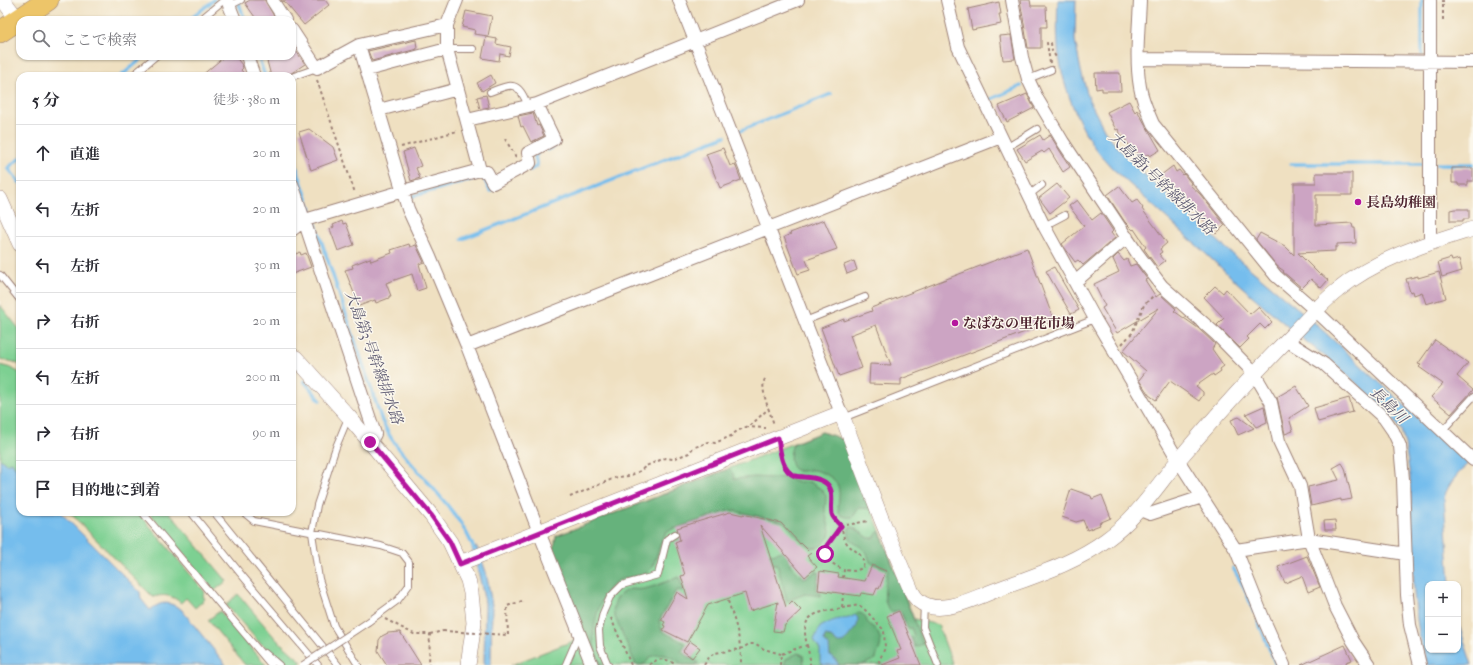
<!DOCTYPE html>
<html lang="ja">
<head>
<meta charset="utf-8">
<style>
  :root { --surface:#fff; --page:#f7f7f7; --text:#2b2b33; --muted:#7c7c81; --line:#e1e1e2 }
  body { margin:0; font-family:"IM FELL French Canon","Noto Serif JP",serif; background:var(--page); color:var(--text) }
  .controls { position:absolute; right:12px; bottom:12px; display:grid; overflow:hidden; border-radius:8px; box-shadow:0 1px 3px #0004 }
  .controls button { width:36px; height:36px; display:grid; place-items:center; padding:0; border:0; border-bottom:1px solid var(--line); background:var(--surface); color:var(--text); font:20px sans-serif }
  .stop { position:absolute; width:12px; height:12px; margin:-9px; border:3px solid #b5179e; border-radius:50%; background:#fff }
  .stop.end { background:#b5179e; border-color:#fff; box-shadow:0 1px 4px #0008 }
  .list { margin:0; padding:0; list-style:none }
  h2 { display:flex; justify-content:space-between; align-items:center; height:52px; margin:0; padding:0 16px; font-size:17px }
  h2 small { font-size:13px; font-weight:400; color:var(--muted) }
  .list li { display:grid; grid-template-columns:26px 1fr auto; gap:12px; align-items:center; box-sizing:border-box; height:56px; padding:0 16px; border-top:1px solid var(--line) }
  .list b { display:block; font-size:15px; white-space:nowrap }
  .list em { font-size:13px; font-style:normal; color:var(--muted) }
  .icon { flex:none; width:22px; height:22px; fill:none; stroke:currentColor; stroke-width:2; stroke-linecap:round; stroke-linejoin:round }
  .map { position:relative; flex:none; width:1473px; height:665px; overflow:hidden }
  .search { position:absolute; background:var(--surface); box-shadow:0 1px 3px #0004; left:16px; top:16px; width:280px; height:44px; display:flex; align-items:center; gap:10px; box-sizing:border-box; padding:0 14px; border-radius:12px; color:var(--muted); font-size:15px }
  .panel { position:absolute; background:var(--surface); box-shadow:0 1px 3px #0004; left:16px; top:72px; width:280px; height:444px; border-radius:12px }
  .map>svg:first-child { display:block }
</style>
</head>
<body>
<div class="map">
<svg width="1473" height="665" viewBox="0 0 1473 665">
  <rect width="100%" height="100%" fill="#fbf7ec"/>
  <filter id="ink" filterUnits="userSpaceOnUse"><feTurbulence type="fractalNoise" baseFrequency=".025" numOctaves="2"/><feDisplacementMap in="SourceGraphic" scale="8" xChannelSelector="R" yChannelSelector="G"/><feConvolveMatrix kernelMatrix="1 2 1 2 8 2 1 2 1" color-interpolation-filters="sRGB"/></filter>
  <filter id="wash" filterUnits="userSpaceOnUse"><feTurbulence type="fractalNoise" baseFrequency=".012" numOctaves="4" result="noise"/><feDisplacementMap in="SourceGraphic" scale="16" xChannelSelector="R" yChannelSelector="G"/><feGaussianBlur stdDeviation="0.9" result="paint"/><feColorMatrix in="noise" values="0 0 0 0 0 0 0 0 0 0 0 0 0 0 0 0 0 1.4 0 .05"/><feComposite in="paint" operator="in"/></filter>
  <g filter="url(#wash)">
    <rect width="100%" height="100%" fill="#efe0c1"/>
    <!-- green -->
    <path fill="#7dd092" stroke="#64785e" d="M0 305 20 330V365L14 362 0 359Z
      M0 365 11 368 20 373V470L19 471 11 462 6 464 0 459Z
      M822 432 845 440 914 619 938 625 953 665H596L556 536Z
      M69 512H138L205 592 203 596 205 599 195 608 186 598 181 603C172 595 164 594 153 597Z
      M149 512H169L227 581 214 591Z
      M238 594 276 639 302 662 298 665H288L258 641 226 605Z
      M220 611 266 665H245L208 620Z
      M578 639 587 665H511Z"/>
    <!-- forest -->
    <path fill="#66b27c" stroke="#586854" d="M822 432 845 440 872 509 859 508 853 517C826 520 847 494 835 481 831 476 820 471 813 470 809 469 803 472 798 471 787 467 790 452 793 444Z
      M729 469 733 473 734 479 755 477 774 478 786 477 795 482H810L821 489 826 496 825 511 830 531 829 537 821 546 813 548 804 544 784 522 731 510 667 531C659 542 657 561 650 570 643 579 629 575 619 580 601 590 592 623 594 642 594 650 599 658 602 665H596L553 554 556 536Z
      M853 527 869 538H874L878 532H880L923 644 915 647 911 637 914 636 911 628 908 629 900 610 891 612C880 600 886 584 888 569L870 562C869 559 868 555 867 553 859 542 847 545 849 528Z
      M782 550 789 558 790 565 803 578 810 576 815 572H819L816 591 821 593V596L805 594 787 601 777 564H769L768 554 777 553Z
      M679 577 684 591 678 590 675 592 659 621 662 631 686 644 681 652 698 662 696 665H683C675 658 661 650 650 658 648 660 646 663 643 665H636L614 615C611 604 619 591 631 589 635 589 639 590 643 589 655 587 667 581 679 577Z
      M858 613C865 613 865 618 868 623 870 625 873 627 875 629 879 633 882 642 880 647 879 652 876 654 876 659L862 665H839L835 659 830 656 829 650 824 641 825 636 831 637 838 643 858 618 855 615Z
      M798 653 803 655 804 665H784L786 659Z"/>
    <!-- water -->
    <path fill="#75bded" stroke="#606e8c" d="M1058 0H1076L1075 40 1081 71 1089 100 1105 131 1116 146 1134 165 1237 258 1308 317 1461 457H1465L1470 461C1460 472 1448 483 1444 498L1450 584H1428V650H1458V622L1472 665H1428L1421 645 1417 620 1414 594 1410 476 1405 445 1401 430 1390 415 1341 369 1294 332 1241 286 1112 168C1106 161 1099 154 1094 147 1075 118 1062 83 1058 49 1057 33 1057 16 1058 0Z
      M0 459 6 464 11 462 20 472V512H60L140 592 141 599 150 610C162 601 167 601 181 609L226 665H0Z
      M477 547 486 572 492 605 491 665H484L485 603 479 575 472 548Z
      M855 615 858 618 857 626 843 643H838L831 637 825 636 824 641 829 646 830 656 835 659 839 665H824L820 662V650L814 640 820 627C824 625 831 621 835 620 844 617 845 621 855 615Z"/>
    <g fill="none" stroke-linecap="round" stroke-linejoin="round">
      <!-- stream -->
      <path stroke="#75bded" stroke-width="3.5" d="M238 1 245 20
        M189 20 214 0
        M1422 54V0
        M258 56 265 76
        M121 76 145 56
        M989 100 1021 86
        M737 132 831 94
        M547 150 555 146
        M292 154 382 421C386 428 389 436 394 442 418 475 463 514 475 552
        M20 158 8 168 20 183
        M1291 164H1422
        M1437 164H1473
        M530 170 537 166 535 156 537 154
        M410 197 483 176 490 191 496 187
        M462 239 725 136
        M304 381 320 400
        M1233 568 1245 589 1254 612
        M1258 621 1276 665"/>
    </g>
    <g id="blocks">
      <!-- building -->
      <path fill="#cca4c3" d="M250 0H265L276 20H257L245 3Z
        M281 0H325L329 5 304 25 284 1 282 2Z
        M1020 0H1030L1031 6H1046L1047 27H1041V48H1028Z
        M999 2 1001 14H999L1001 24 972 30 968 9Z
        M466 11 492 16 488 36 474 34 475 30 462 27Z
        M1011 35 1015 59 1003 60 1000 36Z
        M486 37 497 39 496 44 511 47 509 56 500 54 499 61 482 58Z
        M416 40 417 49 372 61 368 51Z
        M292 45 305 64 287 76H271L267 61 275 56H292Z
        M225 56H235L242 65 243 68 241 70 246 76H201Z
        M1095 73H1120L1121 91H1102V88L1096 89Z
        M491 75 495 83 482 91 477 83Z
        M1027 94 1034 108 1007 122 999 106Z
        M486 95 489 107 480 109 477 97Z
        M1129 101 1135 112 1137 110 1160 150 1150 156 1148 154 1140 158 1135 149 1132 150 1123 136 1122 137 1118 129 1116 130 1107 112Z
        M533 113 537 126 539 125 544 136 531 142 523 126 521 127 518 116Z
        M309 129 333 147 338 160 311 170 299 132Z
        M1040 135 1043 140 1050 135 1070 167 1063 172 1049 149 1044 153 1042 151 1025 161 1017 149Z
        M414 148 421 166 416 168 420 178 411 181 403 152Z
        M723 148 730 166 735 164 741 180 720 188 706 154Z
        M1173 166 1176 172 1179 170 1183 175 1184 174 1191 183 1190 185 1200 194 1225 225 1216 234 1197 212 1180 197 1161 175Z
        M1452 168H1473V181H1468V185H1458V183H1452Z
        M1316 173H1352V195H1316V225L1352 223 1353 228H1355L1356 243 1337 244V247H1335V251L1298 253 1320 275 1321 274 1328 280 1321 288 1311 279 1302 288 1283 272 1284 271 1277 266 1256 240 1260 233 1285 246 1294 255V183H1316Z
        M1057 184 1069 198 1050 213 1039 198Z
        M1119 186 1132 203 1137 200 1143 208 1142 209 1167 243 1160 249 1162 252 1159 254 1165 261 1157 267 1144 249 1146 247 1134 229 1133 230 1125 222 1107 195Z
        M1077 200 1092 220 1101 213 1113 231 1111 233 1115 238 1083 265 1078 260 1075 262 1062 244 1084 226 1069 206Z
        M1455 209H1469V219H1463V221H1450V210Z
        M824 220 837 249 806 260 810 270 798 274 784 237 791 234 790 233Z
        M342 221 343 224 346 223 354 245 338 251 330 229 334 227 333 225Z
        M409 244 410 247 416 245 423 260 424 262 419 264 426 288 417 291 412 274 386 283 391 296H389V298L376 303 375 300 359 306 345 270 353 268 352 265 370 258 371 261 392 253 391 250Z
        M1027 248 1054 321 901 379V385L869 384 870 364 891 365 876 325 850 335 862 368 839 376 821 328 844 319V321L872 311 871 308Z
        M300 252 301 255 306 253 311 267 292 274V256Z
        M1118 254 1124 261 1127 259 1130 266 1136 264 1147 279 1145 280 1156 297 1160 294 1176 309 1174 311 1198 328 1215 344 1212 349 1224 366 1220 369 1221 371 1214 376 1213 374 1196 386 1203 392V395L1199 401 1170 381 1156 400 1149 395 1139 380 1146 371 1123 351 1159 308 1117 333 1102 308 1105 306 1094 284 1119 272 1113 259Z
        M1451 258 1452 261 1459 259 1462 271 1442 277 1438 262Z
        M854 261 857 270 847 274 844 265Z
        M1054 267 1079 310 1071 314 1046 271Z
        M1439 272 1446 298 1426 304 1422 292 1414 295 1413 291 1410 292 1406 279 1418 276V278Z
        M1215 286 1223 293 1226 289 1250 314 1258 307 1272 322 1265 329 1260 324 1247 337 1249 339 1240 348 1217 325 1224 318 1204 297Z
        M1435 340 1468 363 1457 376 1473 390 1451 414 1431 397 1443 384 1419 367 1421 365 1418 364Z
        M1296 386 1308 406 1289 418 1293 431 1285 434 1277 397Z
        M1349 398 1353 412 1318 422 1314 408Z
        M1264 406 1267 422 1256 427 1246 414Z
        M1239 417 1254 428 1238 435 1231 420Z
        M1342 463 1345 468 1352 499 1341 501V499L1311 506 1308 487 1339 480 1333 468Z
        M1071 489 1091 496 1092 499 1102 495 1111 518 1099 523 1100 525 1087 530 1083 520 1076 522 1062 517Z
        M730 512 743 515V514L781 523 800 544 801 543 811 553 807 556 817 567 805 577 760 525 786 607 792 601 801 610 785 625 783 632 773 631 778 602 750 611 745 593 708 605 687 642 663 630 665 626 663 625 665 622 661 620 677 592 688 599 681 576 685 575 675 542 680 540 677 528Z
        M1335 520 1336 530H1325L1324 521Z
        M1307 556 1320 587 1308 592 1302 576 1285 583 1278 567Z
        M872 565 886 571 879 589 877 588 874 595 861 593 860 596 818 590 820 571 839 574 838 577 865 581Z
        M899 611 912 643 921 665H882L900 658 897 651 901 650 887 616Z
        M400 632 421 665H387L378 651 379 640 382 636 388 633Z
        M690 641 700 648 692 658 683 651Z
        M1345 645 1352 660 1346 662 1347 665H1301Z"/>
    </g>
  </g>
  <g filter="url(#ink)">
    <use href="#blocks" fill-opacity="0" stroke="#9c8076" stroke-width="1"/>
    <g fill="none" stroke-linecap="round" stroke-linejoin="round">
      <defs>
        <path id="service" d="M229 6 241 0
          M200 20 224 0
          M447 49H473
          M132 76 156 56
          M294 76 317 68
          M1028 79 1051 70
          M490 92C513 83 518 81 528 106
          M1006 148 1037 129
          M1029 195 1042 185
          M1044 226 1065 215
          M0 275 20 300
          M805 321 865 297
          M348 418 336 447 317 505 312 533 319 579 334 626 358 665
          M843 418 1095 319
          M1442 431 1473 397
          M142 512 271 665
          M191 512 240 573 318 665
          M214 512 338 665
          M243 512 254 521 381 546 402 553 409 562V585L398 600 368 622
          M924 605 923 627 938 665
          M265 653 279 665
          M566 664 579 634
          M608 665 600 646 599 630 603 613 610 597 622 585 658 575 667 539 675 534"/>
        <path id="minor" d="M227 0 235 20
          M272 0 285 20
          M457 0 447 25 359 45 408 209 430 257 467 346 539 532 592 665
          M679 0 841 413
          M947 0 958 47 1044 226 1095 319 1178 460 1236 550 1264 620 1284 665
          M1012 0 1022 57 1028 79 1038 100 1063 142 1137 253 1162 286 1217 335 1254 373 1271 402 1279 441 1300 486 1309 539 1335 606 1353 641 1369 665
          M1140 0C1139 28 1135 58 1140 87 1142 100 1148 112 1153 124L1276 276 1315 310 1473 460
          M1430 0V243
          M292 30 317 68 359 45
          M247 56 254 76
          M1138 59 1473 62
          M367 70 447 49
          M379 110 458 89
          M467 120 537 104 798 0
          M480 170 487 172 493 183 530 163 528 153 554 139 537 104
          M292 184 375 434 370 442
          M292 230 305 220 403 191 480 170 447 49V25
          M1075 282 1127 237
          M1286 340 1324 364 1384 418 1393 431 1400 446 1403 479 1407 595 1410 625 1420 665
          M467 346 1001 137
          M1140 510 1150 514 1202 497
          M1236 550 1309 539 1406 554"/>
        <path id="tertiary" d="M3 0 18 20
          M0 199 20 244
          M292 356 296 358 349 417 431 515 450 542 468 580 471 593 474 623 468 665
          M460 563 841 413 881 518 911 590C913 594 915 598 919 601 937 616 968 601 986 594 1026 578 1071 566 1106 540 1137 518 1156 487 1180 458 1215 417 1251 376 1290 337 1306 321 1320 304 1338 290 1377 258 1426 244 1473 229"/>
        <path id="trunk" d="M0 32 48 0"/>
      </defs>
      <!-- service casing -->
      <use href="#service" stroke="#9c8076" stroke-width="8"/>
      <!-- minor casing -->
      <use href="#minor" stroke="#9c8076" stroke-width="14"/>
      <!-- tertiary casing -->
      <use href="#tertiary" stroke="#9c8076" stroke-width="16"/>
      <!-- trunk casing -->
      <use href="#trunk" stroke="#9c8076" stroke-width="22"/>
      <!-- path -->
      <path stroke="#9c8076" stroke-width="2" stroke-dasharray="3 3" stroke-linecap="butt" d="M1443 20V0
        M1050 63 1047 43H1051L1052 51 1056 57
        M317 80 355 193
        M505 139 516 157
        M401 147 457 131
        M1122 344 1132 333 1144 305 1154 295
        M765 379C759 389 771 414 774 425
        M746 427 766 428
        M780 451C786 488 805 468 825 483 837 491 828 504 832 515 833 519 839 523 841 527 843 531 843 538 846 542 853 552 866 553 863 568L854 571 844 570
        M570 497 617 477 629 476 640 471 646 466 665 458 673 459 689 453 693 448 709 442 715 443 731 436 737 431 751 425 769 408
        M843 578 844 570 828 561 825 554 826 547 841 526 868 521
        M728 601C736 625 741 639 741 665
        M842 608 859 605C869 612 875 622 884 630L885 648 879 661 881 665
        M611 618 631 665
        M385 619 414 634H430L429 665
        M430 634 443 631
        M508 635 507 606 522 601
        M807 645 810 659V665
        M649 665C658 657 667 658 676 665
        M704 665 710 656 715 653 741 649 749 644H756L764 649 781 654
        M780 665 781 654 807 645C799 613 816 613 842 608L843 594"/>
      <!-- service -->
      <use href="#service" stroke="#fff" stroke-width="6"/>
      <!-- minor -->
      <use href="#minor" stroke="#fff" stroke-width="12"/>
      <!-- tertiary -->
      <use href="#tertiary" stroke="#fff" stroke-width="15"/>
      <!-- trunk -->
      <use href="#trunk" stroke="#edc569" stroke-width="21"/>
      <defs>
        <path id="service-bridge" d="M303 665 368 622"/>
      </defs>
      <!-- service-bridge casing -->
      <use href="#service-bridge" stroke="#9c8076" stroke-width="8" stroke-linecap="butt"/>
      <!-- path-bridge -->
      <path stroke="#9c8076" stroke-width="2" stroke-dasharray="3 3" stroke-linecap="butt" d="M443 631 508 635"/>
      <!-- service-bridge -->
      <use href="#service-bridge" stroke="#fff" stroke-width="6"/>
    </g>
  </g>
  <g fill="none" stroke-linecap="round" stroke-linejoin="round" filter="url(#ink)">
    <!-- route -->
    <path stroke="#b5179e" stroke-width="5" d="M370 442 431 515 450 542 460 564 778 438C780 449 781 471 795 476 800 477 807 477 813 478 818 479 823 480 827 484 835 492 830 504 832 514 833 518 838 523 841 526L826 547 825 554"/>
  </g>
  <!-- markers -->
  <g fill="#b5179e" stroke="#fbf7ec" stroke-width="1.5">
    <circle cx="1358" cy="202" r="4"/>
    <circle cx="955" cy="323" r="4"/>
  </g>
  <g text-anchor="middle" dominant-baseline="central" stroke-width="3" stroke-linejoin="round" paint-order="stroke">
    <!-- poi labels -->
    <g font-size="14" font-weight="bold" fill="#4a1f2b" stroke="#fbf7ec" text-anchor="start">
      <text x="1366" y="202">長島幼稚園</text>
      <text x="963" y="323">なばなの里花市場</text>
    </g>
    <!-- water labels -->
    <g font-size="15" font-style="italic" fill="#59566f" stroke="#fbf7ec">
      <text transform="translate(1162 183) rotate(44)">大島第1号幹線排水路</text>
      <text transform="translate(374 357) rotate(70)">大島第3号幹線排水路</text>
      <text transform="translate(1389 405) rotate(44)">長島川</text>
    </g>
  </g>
</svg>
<div class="controls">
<button>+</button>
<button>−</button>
</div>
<div class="stop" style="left:825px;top:554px"></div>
<div class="stop end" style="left:370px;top:442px"></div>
<div class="search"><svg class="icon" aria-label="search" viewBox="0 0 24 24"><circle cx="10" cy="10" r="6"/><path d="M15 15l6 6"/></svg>ここで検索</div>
<section class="panel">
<h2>5 分<small>徒歩 · 380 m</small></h2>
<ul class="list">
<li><svg class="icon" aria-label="ahead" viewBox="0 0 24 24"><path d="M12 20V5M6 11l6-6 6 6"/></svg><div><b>直進</b></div><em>20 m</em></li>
<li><svg class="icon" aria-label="left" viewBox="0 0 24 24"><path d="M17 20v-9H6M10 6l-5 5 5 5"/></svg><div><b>左折</b></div><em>20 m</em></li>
<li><svg class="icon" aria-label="left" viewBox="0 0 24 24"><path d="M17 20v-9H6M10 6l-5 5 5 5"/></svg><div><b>左折</b></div><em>30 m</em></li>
<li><svg class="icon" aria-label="right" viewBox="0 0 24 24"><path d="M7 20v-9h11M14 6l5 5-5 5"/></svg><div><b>右折</b></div><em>20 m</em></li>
<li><svg class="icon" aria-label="left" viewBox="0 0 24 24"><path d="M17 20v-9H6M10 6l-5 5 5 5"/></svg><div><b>左折</b></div><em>200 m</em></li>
<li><svg class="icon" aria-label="right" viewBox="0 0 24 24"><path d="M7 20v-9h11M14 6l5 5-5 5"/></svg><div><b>右折</b></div><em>90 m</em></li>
<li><svg class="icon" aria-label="arrive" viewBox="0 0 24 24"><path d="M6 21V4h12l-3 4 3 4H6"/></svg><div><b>目的地に到着</b></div></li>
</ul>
</section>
</div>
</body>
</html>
